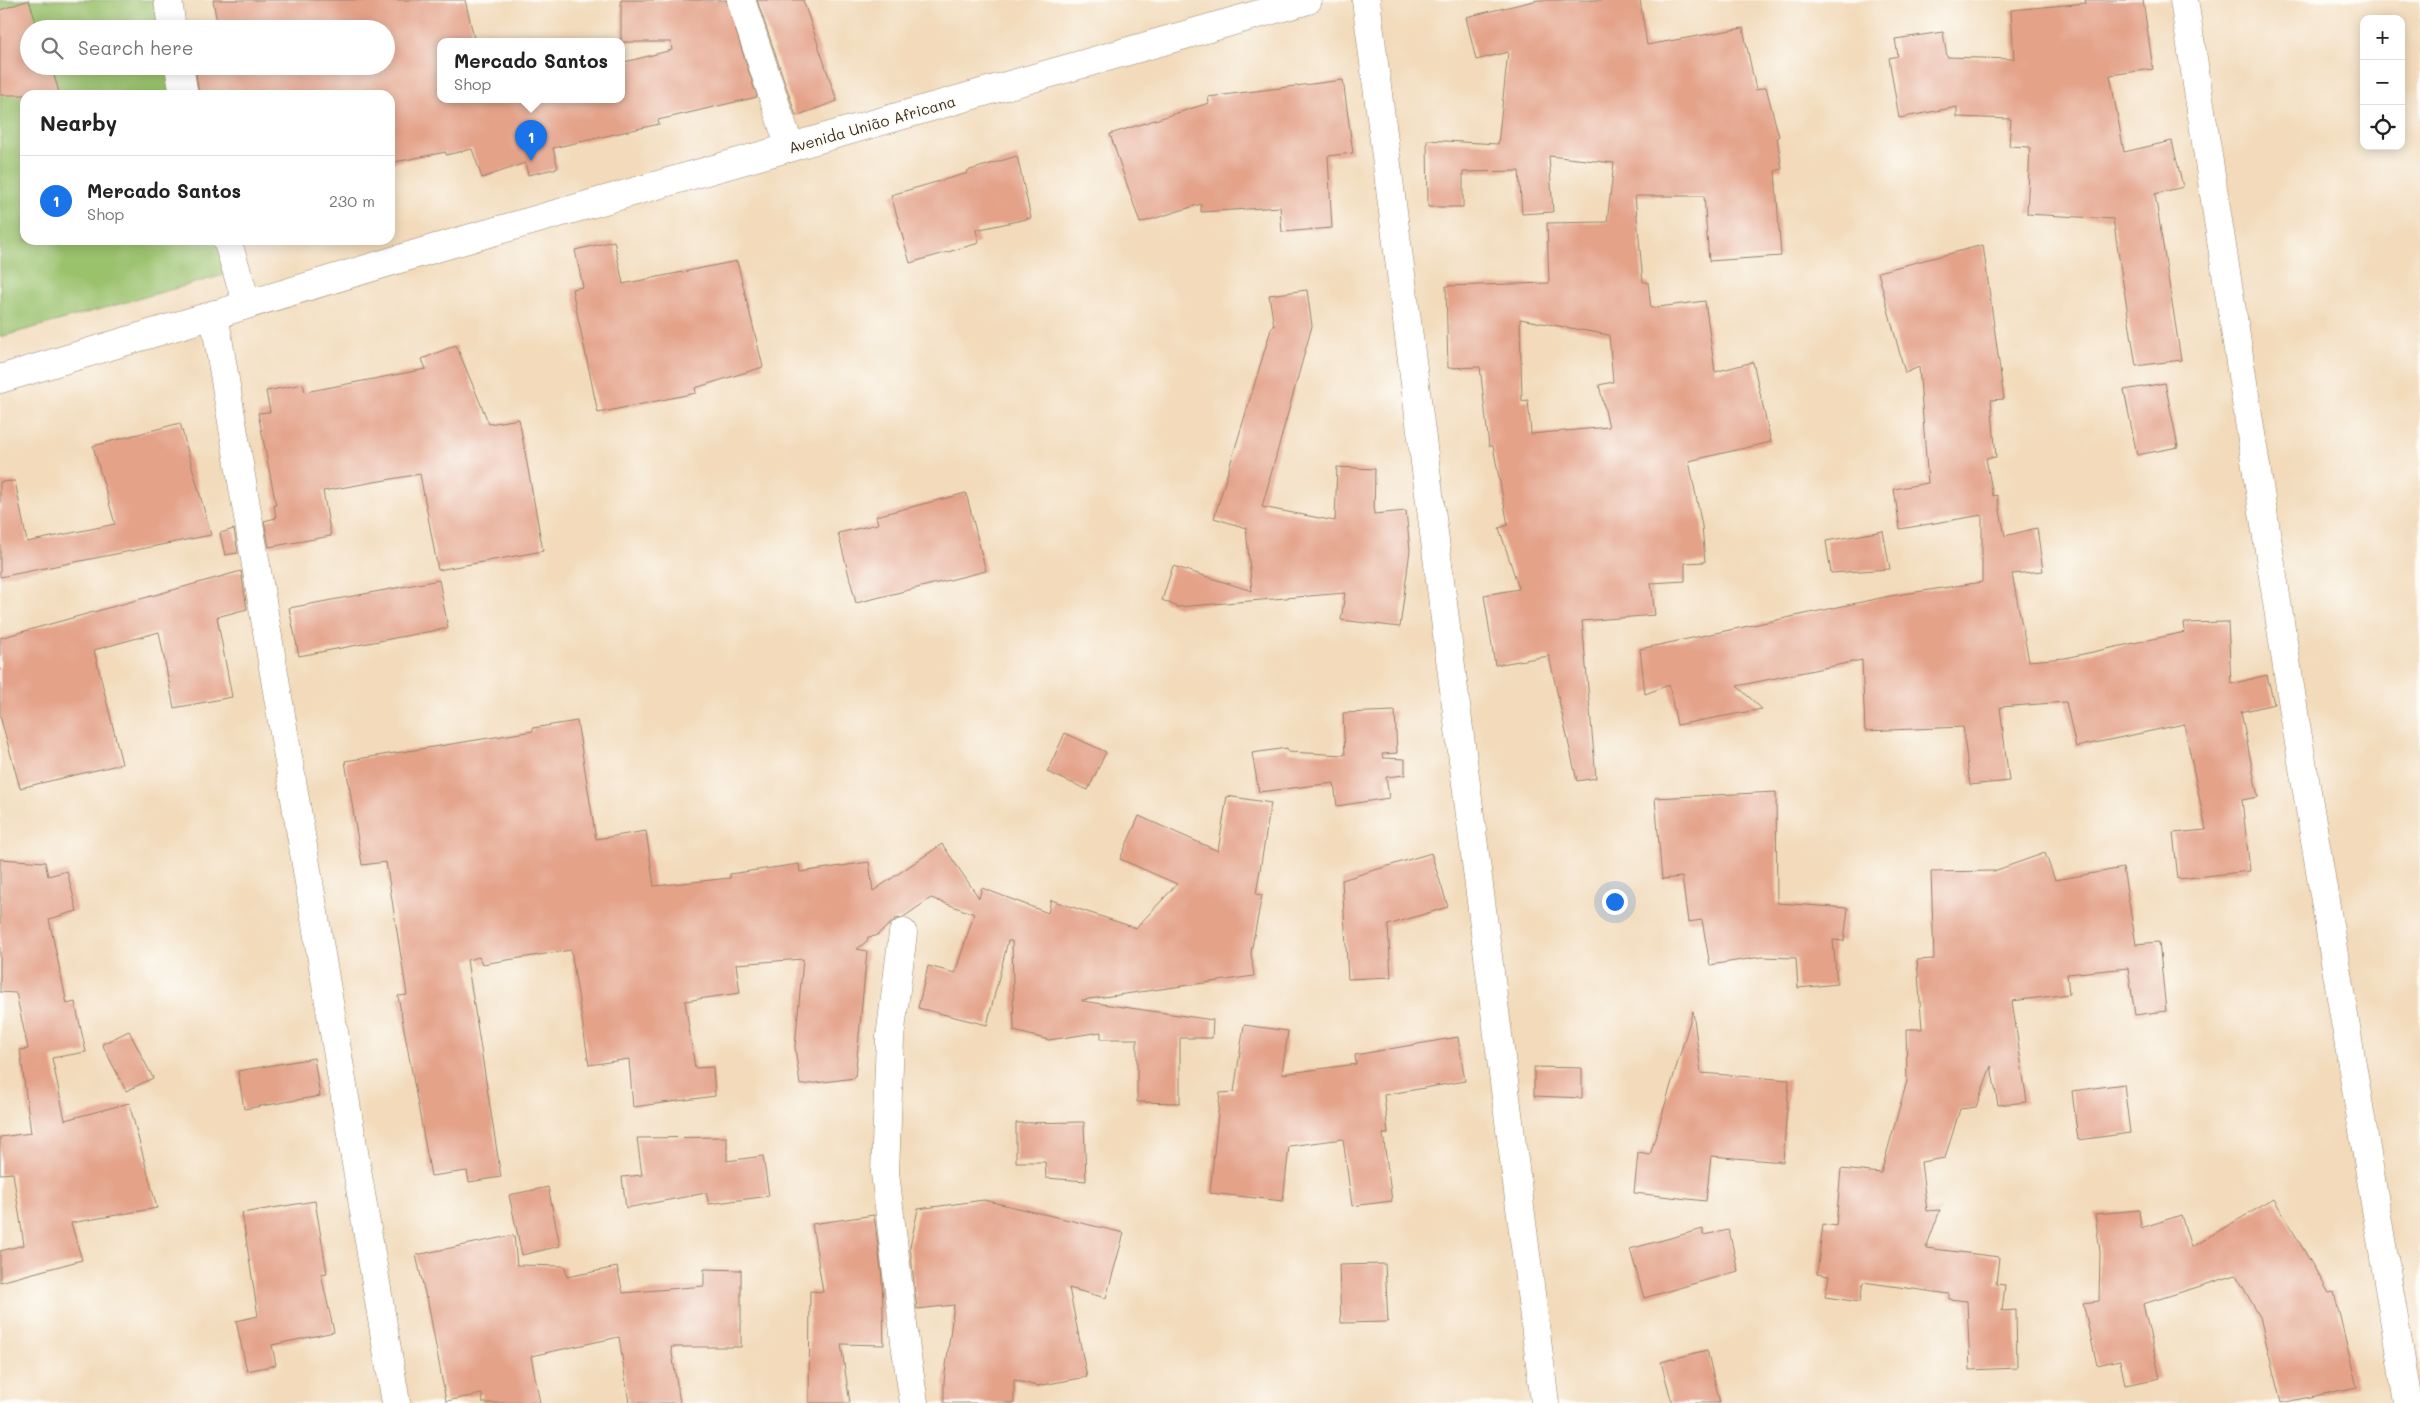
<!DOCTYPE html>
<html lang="en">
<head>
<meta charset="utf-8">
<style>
  :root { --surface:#fff; --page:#f6f6f6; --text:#222; --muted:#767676; --line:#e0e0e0; --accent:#1a73e8 }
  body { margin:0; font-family:Mali,sans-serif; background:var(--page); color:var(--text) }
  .controls { position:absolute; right:15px; top:15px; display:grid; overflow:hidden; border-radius:10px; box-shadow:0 2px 12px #0003 }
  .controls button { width:45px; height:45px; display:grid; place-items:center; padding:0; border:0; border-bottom:1px solid var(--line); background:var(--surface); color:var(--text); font:25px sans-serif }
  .you { position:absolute; left:1614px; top:901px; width:18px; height:18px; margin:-12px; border:4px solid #fff; border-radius:50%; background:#1a73e8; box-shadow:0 0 0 8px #1a73e833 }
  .badge { display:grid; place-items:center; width:32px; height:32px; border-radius:50%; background:var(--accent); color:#fff; font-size:16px; font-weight:700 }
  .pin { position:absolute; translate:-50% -41px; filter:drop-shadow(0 1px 2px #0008) }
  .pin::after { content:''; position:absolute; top:26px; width:18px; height:15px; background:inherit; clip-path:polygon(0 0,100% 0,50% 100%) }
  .popup { position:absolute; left:437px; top:38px; width:188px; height:65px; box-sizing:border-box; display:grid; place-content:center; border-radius:10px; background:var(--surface); filter:drop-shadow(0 1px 4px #0005); font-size:16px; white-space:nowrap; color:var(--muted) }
  .popup b { font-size:19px; color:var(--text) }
  .popup::after { content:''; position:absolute; left:50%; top:100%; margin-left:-10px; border:10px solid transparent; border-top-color:var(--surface) }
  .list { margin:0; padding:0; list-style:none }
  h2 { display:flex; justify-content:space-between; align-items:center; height:65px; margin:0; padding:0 20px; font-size:21px }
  h2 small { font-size:16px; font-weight:400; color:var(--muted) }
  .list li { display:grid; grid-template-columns:32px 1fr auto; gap:15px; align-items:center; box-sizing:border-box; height:90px; padding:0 20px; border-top:1px solid var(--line) }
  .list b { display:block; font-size:19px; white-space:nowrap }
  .list p { margin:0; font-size:16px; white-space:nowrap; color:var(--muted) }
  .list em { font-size:16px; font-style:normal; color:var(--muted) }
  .icon { flex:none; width:28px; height:28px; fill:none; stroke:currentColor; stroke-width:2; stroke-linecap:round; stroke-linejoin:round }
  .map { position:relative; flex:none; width:2420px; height:1403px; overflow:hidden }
  .search { position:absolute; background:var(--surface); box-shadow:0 2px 12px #0003; left:20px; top:20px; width:375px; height:55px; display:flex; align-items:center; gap:12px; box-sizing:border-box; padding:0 18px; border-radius:28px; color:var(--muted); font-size:19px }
  .panel { position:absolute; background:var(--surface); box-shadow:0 2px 12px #0003; left:20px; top:90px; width:375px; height:155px; border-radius:15px }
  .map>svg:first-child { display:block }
</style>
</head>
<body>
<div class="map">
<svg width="2420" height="1403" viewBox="0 0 2420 1403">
  <rect width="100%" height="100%" fill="#fdfcf7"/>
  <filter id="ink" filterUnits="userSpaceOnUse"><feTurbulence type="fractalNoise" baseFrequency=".02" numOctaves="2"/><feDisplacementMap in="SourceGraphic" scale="10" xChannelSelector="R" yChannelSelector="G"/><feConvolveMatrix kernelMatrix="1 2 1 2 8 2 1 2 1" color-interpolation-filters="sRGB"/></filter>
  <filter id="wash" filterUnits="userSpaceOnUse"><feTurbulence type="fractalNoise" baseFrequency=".0096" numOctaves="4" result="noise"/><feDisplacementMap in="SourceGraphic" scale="20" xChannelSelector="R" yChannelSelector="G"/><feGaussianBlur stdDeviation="1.12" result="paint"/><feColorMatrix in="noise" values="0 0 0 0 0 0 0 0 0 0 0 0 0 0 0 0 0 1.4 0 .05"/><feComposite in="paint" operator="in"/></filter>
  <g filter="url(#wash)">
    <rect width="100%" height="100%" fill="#f2daba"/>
    <!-- green -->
    <path fill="#9ac16c" stroke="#6a7645" d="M0 0H159L167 29H29V66H176L184 95H25V240H222L231 273 0 337Z"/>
    <g id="blocks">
      <!-- building -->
      <path fill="#e4a289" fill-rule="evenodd" d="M29 0 38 29H29V66H51L60 95H0V10Z
        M213 0H465L475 42H441V100H621V63L672 50 671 42H621V0H726L757 97 658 120 659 124 553 148 558 168 528 175 525 163 482 178 472 149 446 155V152L390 163V95H199L195 66H386V29H218Z
        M757 0H803L837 101 796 116Z
        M1538 0H1640L1647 45 1743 28 1756 90 1766 87 1779 137H1777L1782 169 1775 171 1781 256 1709 261 1704 196H1635L1643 282H1648L1651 308 1705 301 1715 372 1753 362 1771 442 1689 461 1702 526 1705 562 1685 563V581L1651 583 1655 615 1582 621 1596 778 1577 781 1549 656 1495 665 1484 595 1519 589 1499 528 1508 525 1493 446H1489L1480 367 1448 368 1446 286 1549 283 1547 223 1607 222 1614 163 1549 156 1553 212 1522 214 1519 171 1463 172V207H1428L1427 140 1498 144 1508 52 1476 60 1466 17ZM1520 319 1609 335 1613 382 1599 385 1609 427 1531 434 1528 400 1522 401Z
        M2085 0H2143L2153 69 2110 75 2124 152 2172 141 2183 187 2155 194 2181 360 2136 366 2113 219 2027 214 2030 147 2009 146 2011 119 1957 117V107L1899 118 1889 58 1898 56 1895 39 1943 32 1947 57 2014 59 2011 10 2086 3Z
        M1343 80 1353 153 1328 156 1332 228 1282 232 1280 207 1201 212V204L1140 223 1110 134 1209 103 1208 97Z
        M1017 156 1031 218 976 230 979 243 910 263 891 195 968 173 967 171Z
        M614 241 623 284 737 261 763 367 695 388 696 393 598 413 572 289 583 287 575 250Z
        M1983 245 2004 399 1991 400 1996 457 1986 458 1993 496 1997 495 2005 536 2037 528 2043 571 2012 574 2029 661 2065 658 2185 632 2184 623 2228 622 2231 684 2267 675 2274 704 2241 712 2258 797 2242 800 2250 871 2178 879 2173 833 2206 830 2184 724 2076 747 2066 702 2000 707 2009 781 1970 785 1963 727 1865 731 1862 660 1737 686 1762 709 1677 725 1669 685 1645 694 1640 649 1890 596 1982 582V515L1900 529 1894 489 1928 483 1919 367 1905 373 1878 272Z
        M1307 290 1312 326 1262 507 1335 521 1337 467 1375 469 1374 514 1406 511 1410 550 1400 627 1341 620 1345 593 1178 607 1162 600 1173 566 1252 591 1246 528 1214 518 1272 326H1274L1269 295Z
        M456 345 489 424 519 419 543 551 438 570 420 474 323 491 331 536 269 547 264 521 276 518 274 505H276L258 413 270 412 266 391 303 384 305 392 426 369 422 359Z
        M2165 383 2178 447 2137 455 2124 390Z
        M180 423 211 535 0 577V482L15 481 27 542 115 524 93 446Z
        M966 493 986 571 856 603 838 533 878 524 876 516Z
        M234 529 238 553 225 555 220 533Z
        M1883 531 1890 569 1831 573 1826 541Z
        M241 571 247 609 217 617 232 697 174 708 159 632 94 650 122 764 20 788 0 716V638Z
        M439 580 448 628 299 656 289 608Z
        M1395 711 1397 753 1382 754 1383 758 1405 759V775L1386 777 1389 798 1337 806 1334 783 1259 792 1252 753 1287 748 1288 752 1345 755 1343 713Z
        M577 721 596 839 646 831 654 886 730 878V874L799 864 800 872 869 862 873 891 942 844 979 898 982 888 1048 913 1051 900 1136 928 1177 884 1120 859 1139 816 1218 851 1227 796 1271 803 1256 894 1262 895 1251 952 1254 976 1082 1000V1001L1213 1020 1212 1038H1180V1103L1137 1102V1039H1101V1032L1049 1040 1014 1031 1012 941H1008L987 1025 918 1008 928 966 955 973 974 914 931 898 902 918 896 919 876 936 868 937 867 941 857 949 867 951 855 1078 800 1085 795 1047 803 959 736 964 740 993 685 1001 695 1068 713 1067 715 1096 633 1107 629 1059 589 1065 571 950 482 964 479 957 467 960 501 1177 469 1182 467 1171 431 1176 398 996 407 995 386 862 362 865 345 761 533 731V728Z
        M1065 733 1106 752 1088 790 1047 772Z
        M1776 792 1777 903 1848 908 1844 941 1833 940 1837 984 1798 988 1796 958 1761 957 1710 965 1702 920 1688 922 1682 877 1662 879 1655 798Z
        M1431 853 1448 907 1388 925 1391 977 1348 979 1342 880Z
        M2045 853 2055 880 2123 868 2136 944 2159 942 2166 1011 2135 1015 2128 968 2067 974 2069 994 2012 1001 2027 1102 1998 1105 1991 1066 1976 1107 1960 1109 1945 1158 1921 1162 1927 1211 1940 1210 1926 1248 1999 1257 1996 1284 2005 1285 2002 1311 2016 1310 2017 1368 1970 1370 1967 1301 1949 1299V1294L1863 1282 1860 1302 1825 1297 1829 1276 1817 1274 1823 1224 1836 1226 1841 1169 1881 1173 1907 1081 1906 1029H1922L1917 960 1934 959 1931 872 1994 871Z
        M0 859 45 862 48 876 67 871 77 911 49 919 67 1004 75 1002 86 1052 52 1058 65 1120 129 1103 157 1208 71 1223 82 1260 0 1282V1251L24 1245 13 1173 0 1174V1137L31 1133 20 1050 28 1049 16 993 0 992Z
        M1693 1011 1701 1073 1789 1080 1783 1162 1711 1156 1706 1201 1634 1193 1638 1153 1650 1155Z
        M1244 1025 1288 1031 1282 1074 1356 1064 1355 1055 1458 1037 1465 1081 1384 1095 1388 1134H1383L1392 1201 1352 1206 1343 1139 1289 1146 1283 1201 1210 1193 1220 1093 1234 1092Z
        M129 1031 153 1078 126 1091 102 1044Z
        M314 1058 320 1096 244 1109 238 1071Z
        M1534 1067 1582 1068V1098L1534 1096Z
        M2124 1084 2130 1133 2078 1140 2072 1091Z
        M1084 1122 1086 1181 1046 1178 1045 1162H1016V1123Z
        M727 1137V1161L763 1156 769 1196 709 1204 706 1193 626 1208 622 1177 642 1175 637 1138Z
        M548 1187 560 1246 522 1255 509 1195Z
        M2274 1199 2329 1293 2334 1292 2357 1387 2281 1403 2260 1317 2236 1275 2143 1304 2160 1378 2125 1385 2120 1360 2097 1365 2083 1303 2099 1301 2100 1252 2095 1214 2139 1210 2141 1228 2181 1215 2191 1247Z
        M984 1200 1124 1233 1106 1298 1069 1288 1087 1377 1037 1386 1014 1380V1403H944V1381L954 1305 917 1309 910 1247 918 1209Z
        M315 1201 327 1273 321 1274 334 1332 272 1345 276 1365 247 1371 236 1321 258 1316 242 1213Z
        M874 1215 882 1278 884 1345 841 1344 850 1403H809L810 1291 823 1292 812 1224Z
        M1703 1229V1235L1729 1230 1738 1271 1644 1298 1630 1249Z
        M514 1235 517 1265 565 1266 567 1277 617 1267 623 1293 704 1286V1269L741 1270V1347H671L680 1403H629L619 1337 531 1356 540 1403H483L482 1394 446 1401 427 1297 426 1298 416 1255Z
        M1385 1264 1388 1322 1341 1323 1339 1265Z
        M1707 1350 1720 1403H1672L1661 1362Z"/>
    </g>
  </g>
  <g filter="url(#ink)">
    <use href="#blocks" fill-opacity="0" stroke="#96826c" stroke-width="1"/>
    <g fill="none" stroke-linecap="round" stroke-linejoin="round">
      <defs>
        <path id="street" d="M168 0 172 29
          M741 0 790 148
          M1366 0 1545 1403
          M2184 0 2295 719 2408 1403
          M179 66 184 95
          M227 240 247 304
          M214 314 396 1403
          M903 933 890 1038 885 1173 906 1350 914 1403"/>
        <path id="secondary" d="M0 379 436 248 1308 0"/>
      </defs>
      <!-- street casing -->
      <use href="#street" stroke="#96826c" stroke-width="29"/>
      <!-- secondary casing -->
      <use href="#secondary" stroke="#96826c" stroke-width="29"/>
      <!-- street -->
      <use href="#street" stroke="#fff" stroke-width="28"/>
      <!-- secondary -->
      <use href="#secondary" stroke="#fff" stroke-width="28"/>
    </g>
  </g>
  <g text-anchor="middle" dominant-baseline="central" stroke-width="5" stroke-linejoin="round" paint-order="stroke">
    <!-- street labels -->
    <g font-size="15" fill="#3b2a1e" stroke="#fdfcf7">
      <text transform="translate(872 124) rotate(-16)">Avenida União Africana</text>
    </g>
  </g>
</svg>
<div class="controls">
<button>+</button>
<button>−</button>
<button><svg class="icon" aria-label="locate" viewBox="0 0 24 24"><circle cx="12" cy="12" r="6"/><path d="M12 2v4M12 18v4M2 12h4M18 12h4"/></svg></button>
</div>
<div class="you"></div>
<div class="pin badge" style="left:531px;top:161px">1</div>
<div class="popup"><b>Mercado Santos</b>Shop</div>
<div class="search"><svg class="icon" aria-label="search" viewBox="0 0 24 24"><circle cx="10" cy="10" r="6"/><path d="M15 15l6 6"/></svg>Search here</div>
<section class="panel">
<h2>Nearby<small></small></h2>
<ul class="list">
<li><span class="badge">1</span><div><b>Mercado Santos</b><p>Shop</p></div><em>230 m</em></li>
</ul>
</section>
</div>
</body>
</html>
